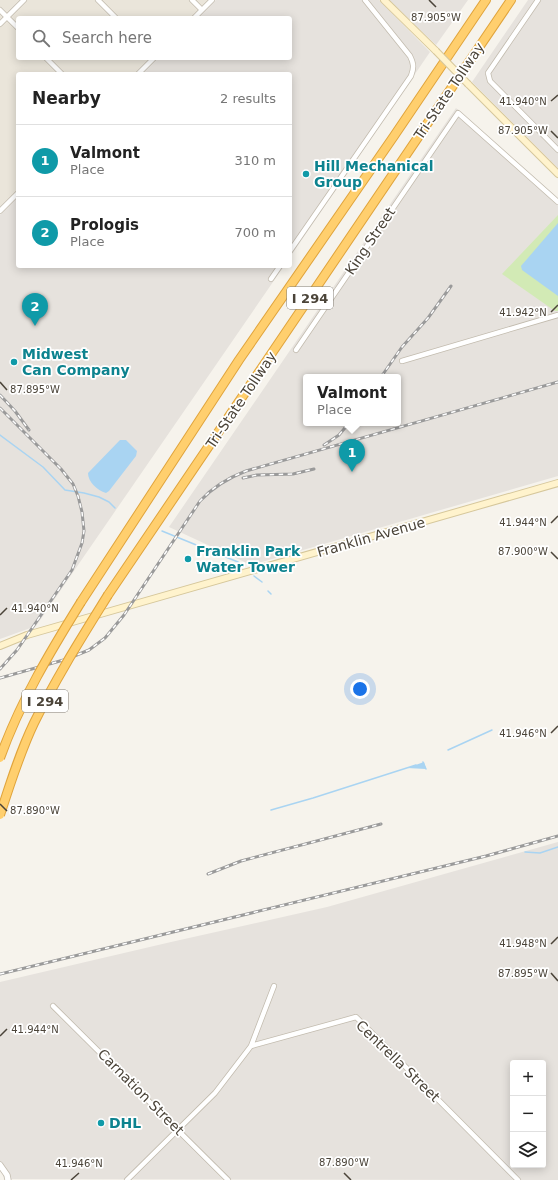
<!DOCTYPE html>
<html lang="en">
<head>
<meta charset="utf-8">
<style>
  :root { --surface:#fff; --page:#f2f2f2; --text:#222; --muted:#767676; --line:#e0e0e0; --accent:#fc3f1d }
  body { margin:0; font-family:"DejaVu Sans",sans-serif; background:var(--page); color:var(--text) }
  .controls { position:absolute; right:12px; bottom:12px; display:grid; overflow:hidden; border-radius:4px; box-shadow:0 2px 10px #0003 }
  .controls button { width:36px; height:36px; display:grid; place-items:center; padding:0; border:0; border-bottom:1px solid var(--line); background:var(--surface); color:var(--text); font:20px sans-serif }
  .you { position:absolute; left:360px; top:689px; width:14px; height:14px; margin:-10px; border:3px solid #fff; border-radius:50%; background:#1a73e8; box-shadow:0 0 0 6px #1a73e833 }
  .badge { display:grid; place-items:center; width:26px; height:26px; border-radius:50%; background:var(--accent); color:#fff; font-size:13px; font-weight:700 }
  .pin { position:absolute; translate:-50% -33px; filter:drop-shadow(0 1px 2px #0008) }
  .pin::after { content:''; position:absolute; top:21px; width:14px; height:12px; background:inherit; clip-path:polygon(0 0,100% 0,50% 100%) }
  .popup { position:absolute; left:303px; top:374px; width:98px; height:52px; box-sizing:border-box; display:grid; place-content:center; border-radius:4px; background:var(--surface); filter:drop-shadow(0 1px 3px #0005); font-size:13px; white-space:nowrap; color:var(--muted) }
  .popup b { font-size:15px; color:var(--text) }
  .popup::after { content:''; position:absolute; left:50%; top:100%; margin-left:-8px; border:8px solid transparent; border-top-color:var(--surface) }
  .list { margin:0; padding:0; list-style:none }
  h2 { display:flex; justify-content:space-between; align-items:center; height:52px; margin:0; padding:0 16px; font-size:17px }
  h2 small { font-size:13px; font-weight:400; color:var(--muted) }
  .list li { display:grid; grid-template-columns:26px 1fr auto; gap:12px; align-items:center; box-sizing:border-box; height:72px; padding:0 16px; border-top:1px solid var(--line) }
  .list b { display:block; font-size:15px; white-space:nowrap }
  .list p { margin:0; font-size:13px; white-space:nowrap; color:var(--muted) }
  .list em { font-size:13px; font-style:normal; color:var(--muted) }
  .icon { flex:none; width:22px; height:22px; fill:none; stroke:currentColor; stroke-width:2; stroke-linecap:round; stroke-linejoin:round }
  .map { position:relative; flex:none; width:558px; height:1180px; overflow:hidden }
  .search { position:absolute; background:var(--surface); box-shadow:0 2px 10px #0003; left:16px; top:16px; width:276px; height:44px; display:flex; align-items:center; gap:10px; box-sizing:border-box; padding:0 14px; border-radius:4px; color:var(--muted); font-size:15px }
  .panel { position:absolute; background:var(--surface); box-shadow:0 2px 10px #0003; left:16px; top:72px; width:276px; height:196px; border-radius:4px }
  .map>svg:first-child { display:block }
</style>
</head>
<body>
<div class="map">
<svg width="558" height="1180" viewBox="0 0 558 1180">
  <rect width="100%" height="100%" fill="#f6f3ec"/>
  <!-- residential -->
  <path fill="#eae5da" d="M0 0H210L192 18H18V58H152L136 74H18V190L0 207Z"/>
  <!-- industrial -->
  <path fill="#e6e2dd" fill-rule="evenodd" d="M216 0H379L430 52 290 257V74H141L157 58H290V18H197Z
    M389 0H468L436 45Z
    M528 0H558V168L472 82Z
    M456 108 558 206V476L251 565 169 527ZM306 377H398V423H306Z
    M18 197V266H284L36 626 0 639V215Z
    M558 842V1180L4 1179 0 1162V982L171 942 327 907ZM513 1063H543V1165H513Z"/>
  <!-- green -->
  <path fill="#d2eab5" d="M558 215V311H555L502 274Z"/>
  <!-- water -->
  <path fill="#a9d4f2" d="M558 223V296L522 270 521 266Z
    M120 440H126L137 451 136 456 109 491 106 493C97 490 88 482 88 473Z
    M424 762 426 769 407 768Z"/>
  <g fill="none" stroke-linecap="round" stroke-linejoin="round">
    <!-- stream -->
    <path stroke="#a9d4f2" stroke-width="1.5" d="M0 435 43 467 65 490 84 493 99 497 109 502 115 508
      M162 531 238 562 241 565
      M254 576 262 582
      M268 591 271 594
      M448 750 492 730
      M423 762 426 769
      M271 810 313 798 416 765
      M525 852 540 853 558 847"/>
    <defs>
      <path id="minor" d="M98 0 116 18
        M192 0 202 10
        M538 0 488 73 490 81 558 150
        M0 10 18 28
        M194 18 212 0
        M0 24 24 0
        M46 58 62 74
        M138 74 154 58
        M0 211 18 193
        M290 251 411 76C414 68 414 64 410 56L365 0
        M271 279 280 266
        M296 350 458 113 558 202
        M402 361 558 315
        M53 1006 228 1180
        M251 1046 356 1017 518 1180
        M127 1180 215 1093 251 1046 274 986"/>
      <path id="tertiary" d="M0 1165 7 1175 8 1180"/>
      <path id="secondary" d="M384 0 436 51
        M468 84 558 174
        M0 646 27 635 558 483"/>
      <path id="motorway" d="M108 595 511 0
        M81 602 239 360 394 136 486 0"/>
    </defs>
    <!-- minor casing -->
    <use href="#minor" stroke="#c2bbae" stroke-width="6"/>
    <!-- tertiary casing -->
    <use href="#tertiary" stroke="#c2bbae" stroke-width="7"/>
    <!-- secondary casing -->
    <use href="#secondary" stroke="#d6c79b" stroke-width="8"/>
    <!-- motorway casing -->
    <use href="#motorway" stroke="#e0a43c" stroke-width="10"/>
    <!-- minor -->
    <use href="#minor" stroke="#fff" stroke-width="4.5"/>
    <!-- tertiary -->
    <use href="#tertiary" stroke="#fff" stroke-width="5.5"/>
    <!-- secondary -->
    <use href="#secondary" stroke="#fff3cd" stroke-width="6"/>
    <!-- motorway -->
    <use href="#motorway" stroke="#ffcf6e" stroke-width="8"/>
    <defs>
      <path id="rail" d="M381 377 402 347 428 318 451 286
        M0 395 15 411 29 430
        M0 408 61 469 73 484 78 496 82 512 84 531 82 543 72 570 17 650 0 669
        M324 445 339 435 349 423
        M243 478 257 475 293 474 314 469
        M0 678 67 659 89 650 105 638 124 615 200 501C213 487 228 478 246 471L558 382
        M208 874 241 861 381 824
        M0 974 486 856 558 836"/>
    </defs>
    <!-- rail casing -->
    <use href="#rail" stroke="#9a9a9a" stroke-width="3"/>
    <!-- rail -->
    <use href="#rail" stroke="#fff" stroke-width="1.5" stroke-dasharray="4.5" stroke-linecap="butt"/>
    <defs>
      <path id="secondary-bridge" d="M436 51 468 84"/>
      <path id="motorway-bridge" d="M0 758C20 702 50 652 81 602
        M0 815C10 784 20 752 34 723 56 678 82 637 108 595"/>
    </defs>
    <!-- secondary-bridge casing -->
    <use href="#secondary-bridge" stroke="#d6c79b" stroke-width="8" stroke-linecap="butt"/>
    <!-- motorway-bridge casing -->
    <use href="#motorway-bridge" stroke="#e0a43c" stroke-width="10" stroke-linecap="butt"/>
    <!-- secondary-bridge -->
    <use href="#secondary-bridge" stroke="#fff3cd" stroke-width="6"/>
    <!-- motorway-bridge -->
    <use href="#motorway-bridge" stroke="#ffcf6e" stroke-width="8"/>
  </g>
  <!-- ticks -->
  <path fill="none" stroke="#4b4439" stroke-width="1.5" d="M429 0 436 7M551 101 558 95M551 131 558 138M551 312 558 305M0 382 7 390M551 523 558 516M551 552 558 559M0 615 7 608M551 733 558 726M0 804 7 811M551 944 558 937M551 973 558 981M0 1036 7 1029M344 1173 351 1180M71 1180 79 1173"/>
  <!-- markers -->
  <g fill="#0f9aa8" stroke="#fff" stroke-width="1.5">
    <circle cx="306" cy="174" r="4"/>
    <circle cx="14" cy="362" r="4"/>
    <circle cx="188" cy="559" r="4"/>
    <circle cx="101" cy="1123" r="4"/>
  </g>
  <g text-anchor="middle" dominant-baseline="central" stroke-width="3.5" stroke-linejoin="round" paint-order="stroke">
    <!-- shield labels -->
    <g fill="#fff" stroke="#817c74" stroke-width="1">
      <rect x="287" y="287" width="46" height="22" rx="3"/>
      <rect x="22" y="690" width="46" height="22" rx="3"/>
    </g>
    <g font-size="13" font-weight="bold" fill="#4b4439">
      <text x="310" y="298">I 294</text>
      <text x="45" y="701">I 294</text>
    </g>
    <!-- street labels -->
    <g font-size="14" fill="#4b4439" stroke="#fff">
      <text transform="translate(449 91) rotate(-56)">Tri-State Tollway</text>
      <text transform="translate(370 241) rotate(-56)">King Street</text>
      <text transform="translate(241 400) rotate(-56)">Tri-State Tollway</text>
      <text transform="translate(371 537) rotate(-16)">Franklin Avenue</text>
      <text transform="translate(398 1061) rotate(44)">Centrella Street</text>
      <text transform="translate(141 1092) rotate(45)">Carnation Street</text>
    </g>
    <!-- culture labels -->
    <g font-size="14" font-weight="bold" fill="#0d838f" stroke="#fff" text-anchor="start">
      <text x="314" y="166">Hill Mechanical<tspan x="314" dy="16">Group</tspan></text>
      <text x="22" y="354">Midwest<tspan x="22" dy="16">Can Company</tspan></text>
      <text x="196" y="551">Franklin Park<tspan x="196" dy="16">Water Tower</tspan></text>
      <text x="109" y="1123">DHL</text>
    </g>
  </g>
  <g font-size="10" text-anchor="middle" fill="#4b4439" stroke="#fff" stroke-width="3.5" stroke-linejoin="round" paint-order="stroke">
    <text x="436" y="21">87.905°W</text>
    <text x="523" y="105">41.940°N</text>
    <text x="523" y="134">87.905°W</text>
    <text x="523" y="316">41.942°N</text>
    <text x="35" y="393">87.895°W</text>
    <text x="523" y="526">41.944°N</text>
    <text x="523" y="555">87.900°W</text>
    <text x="35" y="612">41.940°N</text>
    <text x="523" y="737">41.946°N</text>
    <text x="35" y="814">87.890°W</text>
    <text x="523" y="947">41.948°N</text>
    <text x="523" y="977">87.895°W</text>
    <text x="35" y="1033">41.944°N</text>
    <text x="344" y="1166">87.890°W</text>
    <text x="79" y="1167">41.946°N</text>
  </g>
</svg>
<div class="controls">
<button>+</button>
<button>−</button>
<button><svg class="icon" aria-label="layers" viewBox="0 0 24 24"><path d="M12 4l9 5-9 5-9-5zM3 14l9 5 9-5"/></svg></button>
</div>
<div class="you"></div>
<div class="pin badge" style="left:352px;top:472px;background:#0f9aa8">1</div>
<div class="popup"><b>Valmont</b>Place</div>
<div class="pin badge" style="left:35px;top:326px;background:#0f9aa8">2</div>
<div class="search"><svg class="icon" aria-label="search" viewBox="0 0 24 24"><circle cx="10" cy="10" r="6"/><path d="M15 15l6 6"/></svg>Search here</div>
<section class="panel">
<h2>Nearby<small>2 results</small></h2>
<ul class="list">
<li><span class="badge" style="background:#0f9aa8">1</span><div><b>Valmont</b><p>Place</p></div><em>310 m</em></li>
<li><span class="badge" style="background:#0f9aa8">2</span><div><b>Prologis</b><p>Place</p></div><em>700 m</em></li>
</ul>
</section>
</div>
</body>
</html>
